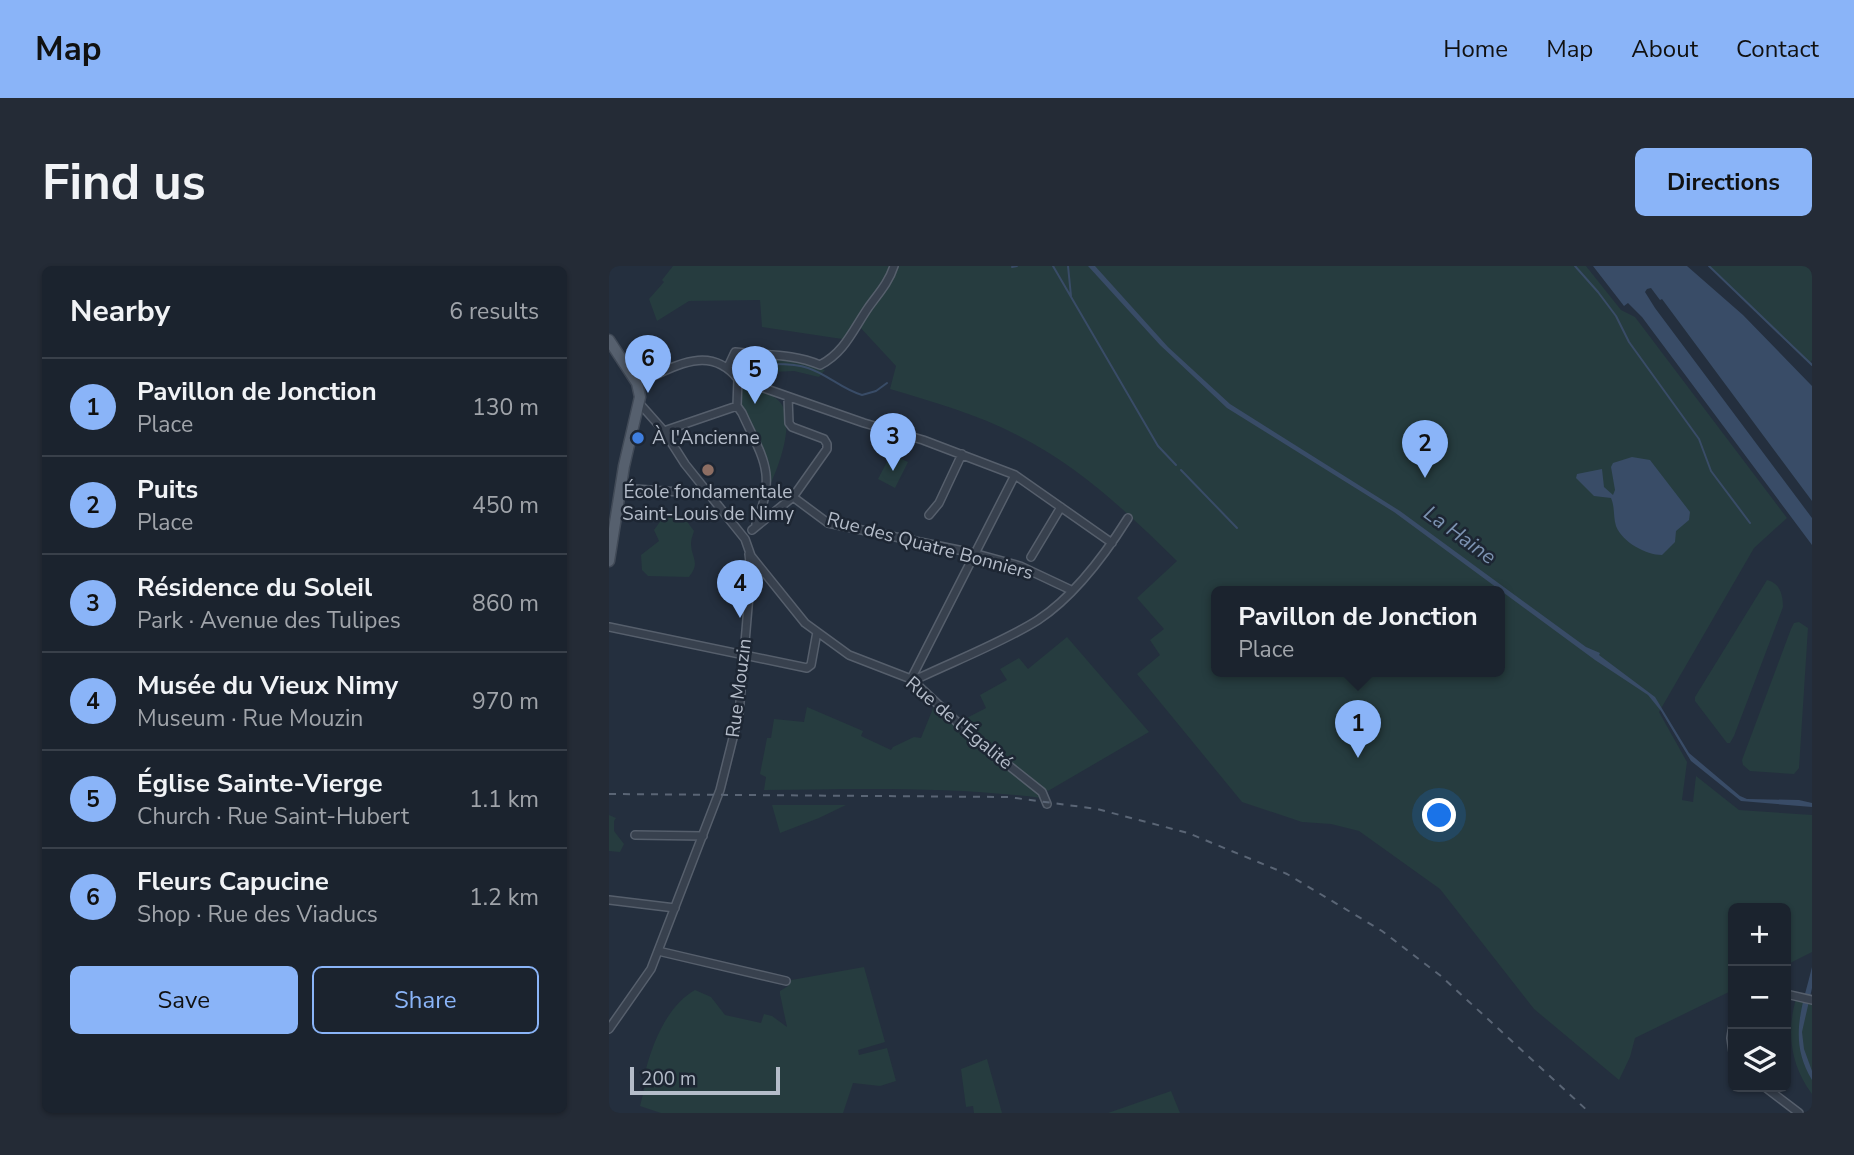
<!DOCTYPE html>
<html lang="en">
<head>
<meta charset="utf-8">
<style>
  :root { --surface:#1b232e; --page:#242b36; --text:#f1f3f6; --muted:#a0a4aa; --line:#39404a; --accent:#8ab4f8 }
  body { margin:0; font-family:"Nunito Sans",sans-serif; background:var(--page); color:var(--text) }
  .controls { position:absolute; right:21px; bottom:21px; display:grid; overflow:hidden; border-radius:10px; box-shadow:0 2px 5px #0004 }
  .controls button { width:63px; height:63px; display:grid; place-items:center; padding:0; border:0; border-bottom:2px solid var(--line); background:var(--surface); color:var(--text); font:35px sans-serif }
  .scale { position:absolute; left:21px; bottom:18px; width:150px; box-sizing:border-box; padding-left:7px; border:4px solid #b4bcc9; border-top:0; font-size:19px; line-height:24px; white-space:nowrap; color:#b4bcc9; -webkit-text-stroke:5px #1d2633; paint-order:stroke }
  .you { position:absolute; left:831px; top:550px; width:24px; height:24px; margin:-18px; border:5px solid #fff; border-radius:50%; background:#1a73e8; box-shadow:0 0 0 10px #1a73e833 }
  .badge { display:grid; place-items:center; width:46px; height:46px; border-radius:50%; background:var(--accent); color:#111; font-size:23px; font-weight:700 }
  .pin { position:absolute; translate:-50% -58px; filter:drop-shadow(0 2px 4px #0008) }
  .pin::after { content:''; position:absolute; top:37px; width:24px; height:21px; background:inherit; clip-path:polygon(0 0,100% 0,50% 100%) }
  .popup { position:absolute; left:602px; top:320px; width:294px; height:91px; box-sizing:border-box; display:grid; place-content:center; border-radius:10px; background:var(--surface); filter:drop-shadow(0 2px 5px #0005); font-size:23px; white-space:nowrap; color:var(--muted) }
  .popup b { font-size:26px; color:var(--text) }
  .popup::after { content:''; position:absolute; left:50%; top:100%; margin-left:-14px; border:14px solid transparent; border-top-color:var(--surface) }
  .list { margin:0; padding:0; list-style:none }
  h2 { display:flex; justify-content:space-between; align-items:center; height:91px; margin:0; padding:0 28px; font-size:30px }
  h2 small { font-size:23px; font-weight:400; color:var(--muted) }
  .list li { display:grid; grid-template-columns:46px 1fr auto; gap:21px; align-items:center; box-sizing:border-box; height:98px; padding:0 28px; border-top:2px solid var(--line) }
  .list b { display:block; font-size:26px; white-space:nowrap }
  .list p { margin:0; font-size:23px; white-space:nowrap; color:var(--muted) }
  .list em { font-size:23px; font-style:normal; color:var(--muted) }
  .actions { display:flex; gap:14px; padding:21px 28px }
  .actions a { flex:1; padding:16px 0; border:2px solid var(--accent); border-radius:10px; text-align:center; font-size:24px; color:var(--accent) }
  .actions .main { background:var(--accent); color:#111 }
  .icon { flex:none; width:38px; height:38px; fill:none; stroke:currentColor; stroke-width:2; stroke-linecap:round; stroke-linejoin:round }
  .map { position:relative; flex:none; width:1203px; height:847px; overflow:hidden; border-radius:10px }
  header { display:flex; align-items:center; gap:42px; box-sizing:border-box; height:98px; padding:0 35px; background:var(--accent); color:#111 }
  header strong { font-size:33px }
  nav { display:flex; gap:38px; margin-inline-start:auto; font-size:24px }
  .intro { display:flex; align-items:center; justify-content:space-between; box-sizing:border-box; height:168px; padding:0 42px }
  h1 { margin:0; font-size:49px }
  .button { padding:18px 32px; border-radius:10px; background:var(--accent); color:#111; font-size:24px; font-weight:700 }
  main { display:flex; gap:42px; padding:0 42px }
  aside { flex:1; background:var(--surface); border-radius:10px; box-shadow:0 2px 5px #0004 }
  .map>svg:first-child { display:block }
</style>
</head>
<body>
<header>
<strong>Map</strong>
<nav><a>Home</a><a>Map</a><a>About</a><a>Contact</a></nav>
</header>
<div class="intro"><h1>Find us</h1><a class="button">Directions</a></div>
<main>
<aside>
<h2>Nearby<small>6 results</small></h2>
<ul class="list">
<li><span class="badge">1</span><div><b>Pavillon de Jonction</b><p>Place</p></div><em>130 m</em></li>
<li><span class="badge">2</span><div><b>Puits</b><p>Place</p></div><em>450 m</em></li>
<li><span class="badge">3</span><div><b>Résidence du Soleil</b><p>Park · Avenue des Tulipes</p></div><em>860 m</em></li>
<li><span class="badge">4</span><div><b>Musée du Vieux Nimy</b><p>Museum · Rue Mouzin</p></div><em>970 m</em></li>
<li><span class="badge">5</span><div><b>Église Sainte-Vierge</b><p>Church · Rue Saint-Hubert</p></div><em>1.1 km</em></li>
<li><span class="badge">6</span><div><b>Fleurs Capucine</b><p>Shop · Rue des Viaducs</p></div><em>1.2 km</em></li>
</ul>
<div class="actions"><a class="main">Save</a><a>Share</a></div>
</aside>
<div class="map">
<svg width="1203" height="847" viewBox="0 0 1203 847">
  <rect width="100%" height="100%" fill="#242f3e"/>
  <!-- green -->
  <path fill="#263c3f" fill-rule="evenodd" d="M64 0H977L1012 44 1026 51 1178 252 1145 282 1050 446 1078 496 1073 534 1084 536 1087 510 1130 544 1203 549V686L1177 699V642H1124V724L1026 772 1021 791 1010 814 925 743 831 623 750 565 722 558 693 556 633 536 528 408 551 389 541 374 555 363 528 332 568 295C519 247 470 200 408 169 368 148 324 136 281 123L287 100 249 59 240 74 153 61 151 34 80 35 48 55 40 33 55 16 53 14ZM607 326H891V406H607Z
    M1100 0H1203V94L1201 97Z
    M124 88 171 89 216 104 210 111 185 105 142 107 122 95Z
    M140 120C150 123 163 128 170 135 187 153 171 197 162 217L160 196 131 142V123Z
    M282 188 299 196 286 222 269 213Z
    M59 251 77 254 85 265C84 269 82 273 82 277 82 292 92 296 80 311L39 310 33 304 32 289 50 275 45 264 53 253Z
    M1158 314C1171 317 1174 329 1174 341L1125 470 1121 477H1118L1086 435V431Z
    M1190 356 1199 362 1190 502 1185 508 1141 505 1134 499 1133 494 1182 363 1185 357Z
    M458 371 540 466 439 525 348 457 377 442 371 429 398 414 391 403 410 392 419 403Z
    M325 440 360 472 432 529V532C340 520 247 523 155 524L157 511 151 508 158 472H162L165 453 195 456 198 441 254 465 252 470 282 484 284 481 305 471 312 472Z
    M163 539H237L210 552 171 567Z
    M0 549 7 552 5 555V565L15 578 11 586 0 585Z
    M255 701 276 776 249 784 250 789 278 782 287 815 271 820 244 817 234 847H52L31 840 40 804 37 803C44 776 59 739 86 724L102 731 116 749 152 757 155 748 163 750 178 761 171 728V725L179 720 177 715Z
    M1187 733 1203 737V828C1182 800 1177 767 1187 733Z
    M378 793 393 847H365L364 840 357 841 352 803Z
    M562 825 571 847H499Z"/>
  <!-- water -->
  <path fill="#394c67" d="M479 0H486L559 81 621 138 791 245 977 381 991 387 990 389 1046 431 1080 487 1131 530 1138 533 1190 534 1203 537V541L1132 535 1082 495 1052 445 1039 429 986 394 785 246 618 142 551 79Z
    M984 0H1078L1134 49 1203 120V235L1053 33 1051 34 1042 22 1038 23 1036 26 1046 42 1203 252V279L1033 51 1019 37 1015 40Z
    M1023 191 1041 194 1081 246 1080 254 1067 265 1066 276 1053 289C1037 289 1013 276 1007 260 1004 250 1006 241 1002 232L985 230 967 212 968 208 993 203 995 221 1004 229 1006 224 1002 201 1004 197Z
    M1203 701V722L1193 766 1195 783 1203 805V814C1179 774 1193 742 1203 701Z"/>
  <g fill="none" stroke-linecap="round" stroke-linejoin="round">
    <!-- stream -->
    <path stroke="#394c67" stroke-width="2" d="M444 0 549 180 567 199
      M459 0 462 30
      M966 0 989 26 1007 50 1020 76 1090 173 1102 205 1141 257
      M1100 0 1203 99
      M403 1 408 0
      M134 95C155 101 178 95 199 102 218 108 234 124 253 129L267 125 278 117
      M572 204 628 262"/>
    <defs>
      <path id="minor" d="M119 101 126 86C157 90 182 87 211 99 235 87 244 64 259 42 269 28 280 16 285 0
        M129 113 128 140 133 147C154 193 168 207 147 258
        M28 117C63 103 99 76 129 113L255 157 314 174 406 209 503 277
        M31 138 55 165 76 198 136 273 142 290 196 357 240 389 302 413 364 471 433 526 438 538
        M55 165 128 140
        M11 222 100 228
        M184 231 219 257 364 287 411 300 462 324
        M320 249 330 237 353 188
        M143 264 184 231 218 183V178L215 173 183 161 180 157 179 131
        M422 291 452 241
        M0 361 198 402 202 399 208 366
        M302 413 312 411C348 394 396 375 429 354 464 331 497 287 519 252
        M302 413 406 209
        M26 569 94 570
        M0 634 66 642
        M49 685 177 715
        M1177 728 1203 734
        M1124 759 1122 772 1124 786
        M0 763 42 703 111 524 130 448 142 305 140 288
        M1156 821 1190 847"/>
      <path id="major" d="M0 74 28 117 31 131 15 200 0 295"/>
    </defs>
    <!-- minor casing -->
    <use href="#minor" stroke="#565f6c" stroke-width="10"/>
    <!-- major casing -->
    <use href="#major" stroke="#414a57" stroke-width="13"/>
    <!-- minor -->
    <use href="#minor" stroke="#38414e" stroke-width="7"/>
    <!-- major -->
    <use href="#major" stroke="#56606e" stroke-width="10"/>
    <!-- rail -->
    <path stroke="#5a6575" stroke-width="2" stroke-dasharray="7 7" stroke-linecap="butt" d="M0 528 399 531 488 543 579 567 678 608 773 665 832 710 981 847"/>
  </g>
  <!-- markers -->
  <circle fill="#3f7fe0" stroke="#1d2633" stroke-width="2.5" cx="29" cy="172" r="7"/>
  <circle fill="#8d6e63" stroke="#1d2633" stroke-width="2.5" cx="99" cy="204" r="7"/>
  <g text-anchor="middle" dominant-baseline="central" stroke-width="5" stroke-linejoin="round" paint-order="stroke">
    <!-- poi labels -->
    <g font-size="19" fill="#b4bcc9" stroke="#1d2633" text-anchor="start">
      <text x="43" y="172">À l'Ancienne</text>
      <text x="99" y="226" text-anchor="middle">École fondamentale<tspan x="99" dy="22">Saint-Louis de Nimy</tspan></text>
    </g>
    <!-- street labels -->
    <g font-size="19" fill="#b4bcc9" stroke="#1d2633">
      <text transform="translate(321 280) rotate(15)">Rue des Quatre Bonniers</text>
      <text transform="translate(130 422) rotate(-83)">Rue Mouzin</text>
      <text transform="translate(350 457) rotate(40)">Rue de l'Égalité</text>
    </g>
    <!-- water labels -->
    <g font-size="21" font-style="italic" fill="#7c92b1" stroke="#1d2633">
      <text transform="translate(851 269) rotate(36)">La Haine</text>
    </g>
  </g>
</svg>
<div class="controls">
<button>+</button>
<button>−</button>
<button><svg class="icon" aria-label="layers" viewBox="0 0 24 24"><path d="M12 4l9 5-9 5-9-5zM3 14l9 5 9-5"/></svg></button>
</div>
<div class="scale">200 m</div>
<div class="you"></div>
<div class="pin badge" style="left:749px;top:492px">1</div>
<div class="popup"><b>Pavillon de Jonction</b>Place</div>
<div class="pin badge" style="left:816px;top:212px">2</div>
<div class="pin badge" style="left:284px;top:205px">3</div>
<div class="pin badge" style="left:131px;top:352px">4</div>
<div class="pin badge" style="left:146px;top:138px">5</div>
<div class="pin badge" style="left:39px;top:127px">6</div>
</div>
</main>
</body>
</html>
